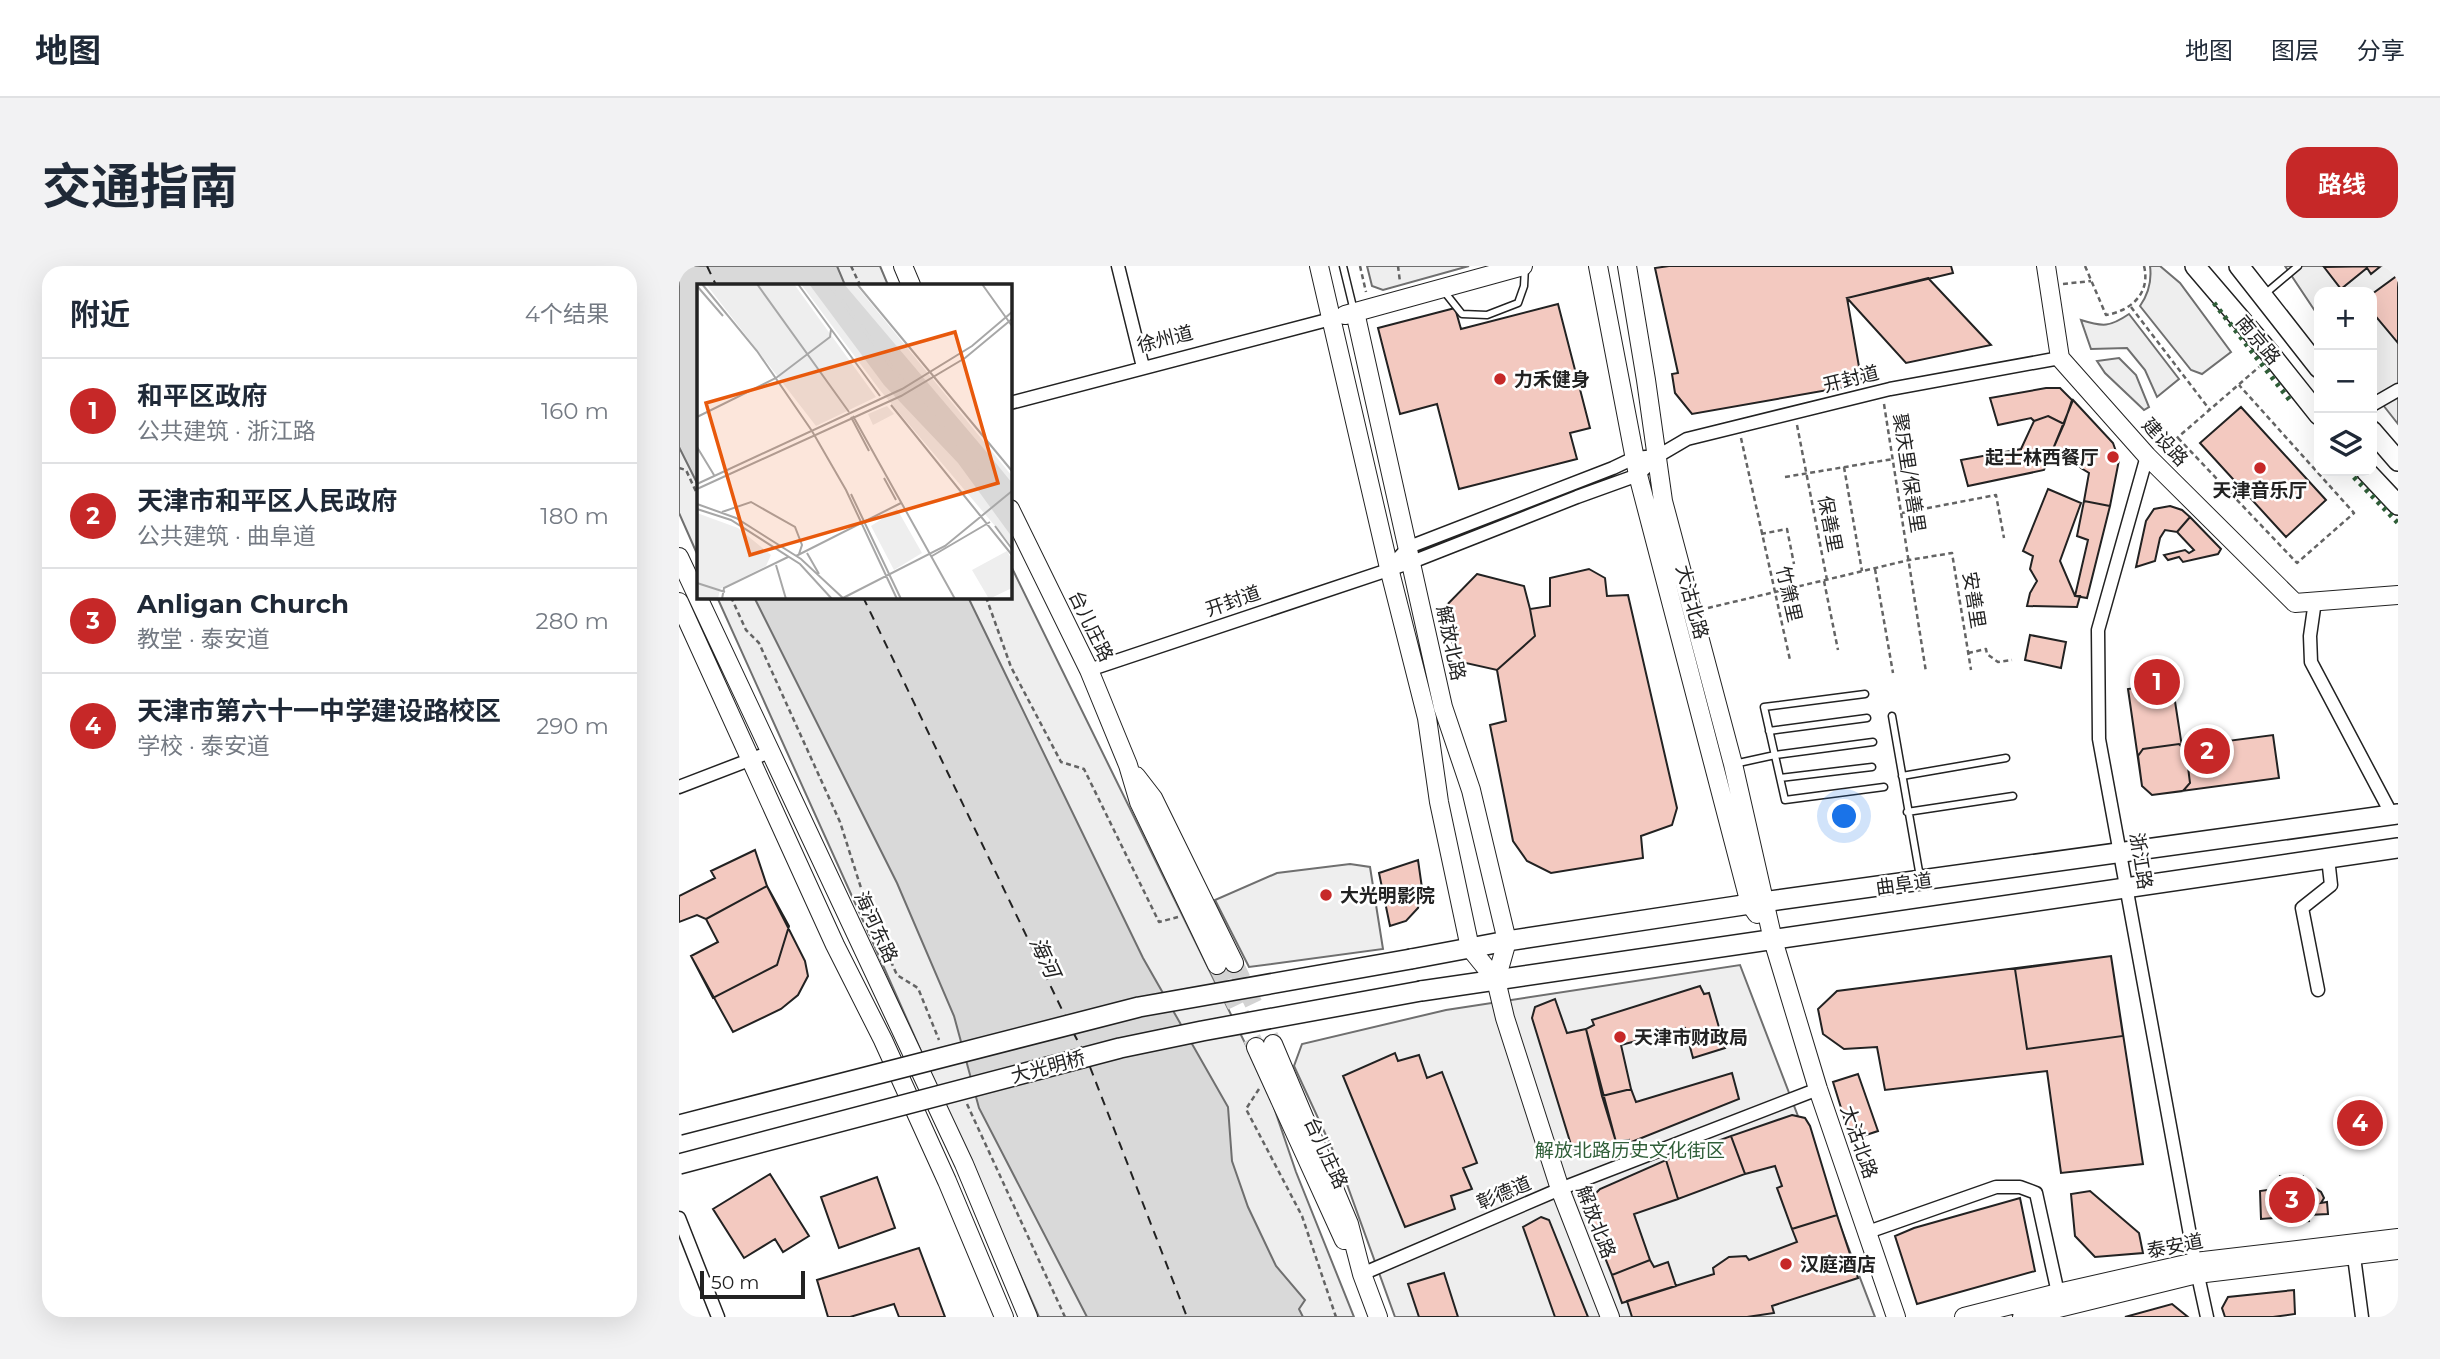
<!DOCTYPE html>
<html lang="zh">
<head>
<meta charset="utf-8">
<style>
  :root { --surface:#fff; --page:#f2f2f3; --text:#1f2937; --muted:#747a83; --line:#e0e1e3; --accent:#c62828 }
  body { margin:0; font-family:Montserrat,"Noto Sans SC",sans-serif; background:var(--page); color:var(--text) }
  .controls { position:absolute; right:21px; top:21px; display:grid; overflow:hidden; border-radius:14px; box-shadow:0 7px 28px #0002 }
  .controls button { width:63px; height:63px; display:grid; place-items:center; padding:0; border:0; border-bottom:2px solid var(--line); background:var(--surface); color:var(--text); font:35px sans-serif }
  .scale { position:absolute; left:21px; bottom:18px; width:105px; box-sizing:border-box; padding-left:7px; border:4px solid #222; border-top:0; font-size:19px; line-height:24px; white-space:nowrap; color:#222; -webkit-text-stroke:5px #fff; paint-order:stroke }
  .you { position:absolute; left:1166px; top:551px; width:24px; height:24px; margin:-18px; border:5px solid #fff; border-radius:50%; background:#1a73e8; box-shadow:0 0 0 10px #1a73e833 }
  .badge { display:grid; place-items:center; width:46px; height:46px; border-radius:50%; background:var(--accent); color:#fff; font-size:23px; font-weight:700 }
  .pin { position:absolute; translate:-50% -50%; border:4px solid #fff; box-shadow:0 2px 7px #0006 }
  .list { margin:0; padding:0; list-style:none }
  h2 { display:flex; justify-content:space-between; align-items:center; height:91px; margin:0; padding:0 28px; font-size:30px }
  h2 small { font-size:23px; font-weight:400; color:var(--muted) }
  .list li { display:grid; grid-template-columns:46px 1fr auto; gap:21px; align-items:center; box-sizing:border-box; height:105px; padding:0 28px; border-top:2px solid var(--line) }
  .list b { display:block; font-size:26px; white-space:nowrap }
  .list p { margin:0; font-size:23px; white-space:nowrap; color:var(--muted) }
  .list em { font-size:23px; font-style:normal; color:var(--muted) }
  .icon { flex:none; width:38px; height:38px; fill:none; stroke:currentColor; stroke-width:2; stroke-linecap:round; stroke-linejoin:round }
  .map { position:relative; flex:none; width:1719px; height:1051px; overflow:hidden; border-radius:21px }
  header { display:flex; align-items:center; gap:42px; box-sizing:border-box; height:98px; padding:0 35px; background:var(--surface); border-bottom:2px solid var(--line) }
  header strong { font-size:33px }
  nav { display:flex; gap:38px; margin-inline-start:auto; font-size:24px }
  .intro { display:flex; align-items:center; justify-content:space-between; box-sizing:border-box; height:168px; padding:0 42px }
  h1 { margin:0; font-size:49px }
  .button { padding:18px 32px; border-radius:21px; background:var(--accent); color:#fff; font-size:24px; font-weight:700 }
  main { display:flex; gap:42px; padding:0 42px }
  aside { flex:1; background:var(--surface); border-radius:21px; box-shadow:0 7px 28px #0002 }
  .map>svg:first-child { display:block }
</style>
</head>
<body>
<header>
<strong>地图</strong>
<nav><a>地图</a><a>图层</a><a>分享</a></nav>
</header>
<div class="intro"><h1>交通指南</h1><a class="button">路线</a></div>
<main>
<aside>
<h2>附近<small>4个结果</small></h2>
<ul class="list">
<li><span class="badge">1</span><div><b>和平区政府</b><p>公共建筑 · 浙江路</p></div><em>160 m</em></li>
<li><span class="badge">2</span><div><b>天津市和平区人民政府</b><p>公共建筑 · 曲阜道</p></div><em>180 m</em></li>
<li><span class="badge">3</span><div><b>Anligan Church</b><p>教堂 · 泰安道</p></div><em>280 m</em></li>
<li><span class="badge">4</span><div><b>天津市第六十一中学建设路校区</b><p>学校 · 泰安道</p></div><em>290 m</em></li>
</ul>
</aside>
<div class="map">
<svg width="1719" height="1051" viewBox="0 0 1719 1051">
  <rect width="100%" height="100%" fill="#fff"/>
  <!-- green -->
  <path fill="#eee" stroke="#6f6f6f" stroke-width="2" d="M0 0H201L209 19H19V290L0 247Z
    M688 0H790L704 24 693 20Z
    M1471 0H1481L1501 17 1552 86 1523 108 1512 104 1461 40C1470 27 1473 15 1471 0Z
    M1606 0H1719V158L1693 125V26H1640V51Z
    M1450 48 1500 113 1478 131 1466 104 1448 82 1412 83 1402 54C1424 61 1431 61 1450 48Z
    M1440 92 1457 109 1470 141 1465 144 1426 107 1418 95Z
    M331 298 589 824 617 906 675 1051H360L195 679 38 331H331Z
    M671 598 691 601 704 683 570 701 536 634 598 607Z
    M1061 699 1196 1051H716L662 902 615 800 623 778 767 744Z"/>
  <!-- water -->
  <path fill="#d9d9d9" stroke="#6f6f6f" stroke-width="2" d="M0 0H158L166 19H19V219L0 181Z
    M75 331H289L464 692 549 841 553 895 569 941 597 1000 626 1034 620 1043 624 1051H408L300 842 275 750 218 617Z"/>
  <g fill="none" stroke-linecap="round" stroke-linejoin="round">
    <!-- ferry -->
    <path stroke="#222" stroke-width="2" stroke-dasharray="9 7" stroke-linecap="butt" d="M28 0 37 19
      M184 331 387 752
      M394 766 403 783
      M411 801 508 1051"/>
  </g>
  <!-- building -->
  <path fill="#f3c9c0" stroke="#222" stroke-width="2" d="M990 0H1272L1274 7 1168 32 1183 118 1013 148 996 127 993 108 999 107 976 2Z
    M1702 0 1692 8 1688 2 1662 23 1645 1Z
    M1719 9V77L1693 46V28Z
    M1249 12 1312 79 1227 97 1168 32Z
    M879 38 911 162 891 167 898 193 780 223 758 138 721 148 699 62 776 42 782 63Z
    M1367 122H1381L1393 134 1385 158 1369 150 1355 155 1352 152 1319 159 1311 132Z
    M1394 134 1434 177 1440 194 1431 240 1405 235 1410 207 1402 202 1392 190 1374 183Z
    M1562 141 1647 234 1607 271 1521 177Z
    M1369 150 1385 158 1365 204 1289 220 1282 194 1342 183 1355 155Z
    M1369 223 1402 237 1381 295 1396 330H1401L1398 341 1348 340 1351 327 1358 315 1351 303 1354 290 1344 285Z
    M1405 235 1431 240 1408 332 1396 330 1409 274 1398 270Z
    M1491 240 1503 244 1511 251 1498 266 1486 264 1481 272 1476 295 1457 301 1467 255 1475 243Z
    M1511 251 1542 283 1539 288 1504 296 1500 291 1489 294 1485 289 1506 284 1510 287 1515 284 1498 266Z
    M910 303 926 312 928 330 949 329 998 542 993 559 962 570 964 592 872 607 848 595 834 575 811 459 827 455 818 404 856 370 851 343 871 340V312Z
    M798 308 845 320 851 343 856 370 818 404 782 396 760 347Z
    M1351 369 1387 376 1382 402 1346 394Z
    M1493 416 1503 481 1594 469 1600 512 1473 529 1463 520 1449 423Z
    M1500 478 1507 485 1511 517 1504 525 1473 529 1463 520 1459 490 1464 483Z
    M76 584 88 620 126 695 129 710 119 729 102 743 54 766 12 690 39 676 27 653 18 649 0 656V630L36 612 32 605Z
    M739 594 743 622 739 642 727 655 711 660 700 607Z
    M88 620 110 660 98 699 34 732 12 690 39 676 27 653Z
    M1432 690 1464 898 1382 907 1368 805 1206 824 1198 781 1165 783 1144 768 1139 743 1158 725Z
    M1432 690 1444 770 1348 783 1336 703Z
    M1021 720 1025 728 1030 727 1046 782 1014 792 1006 762 942 779 952 823 923 830 907 763 915 759 913 754Z
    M876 733 888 767 907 763 937 876 907 888 893 882 853 752 856 741Z
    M716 787 719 795 740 789 748 812 763 806 798 897 784 902 793 923 772 930 776 943 726 961 664 810Z
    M1053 807 1060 833 950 877V874L937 876 923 830 952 823 957 836Z
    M1179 808 1199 865 1172 874 1154 816Z
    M1113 849 1126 852 1131 860 1158 949 1113 963 1098 922 1103 920 1096 900 1066 908 1052 870Z
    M1052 870 1066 908 999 933 987 894Z
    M987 894 999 933 955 948 971 994 933 1009 908 947 910 934 921 923Z
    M91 908 130 970 104 986 96 973 65 992 34 943Z
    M1601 910H1624V922H1636L1642 926 1645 932 1642 937 1648 936 1649 948 1629 949 1630 955 1607 957V951L1582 953 1581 925 1602 922Z
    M198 911 216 962 160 982 142 931Z
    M1411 925 1460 967 1464 987 1416 991 1396 970 1392 928Z
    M1341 932 1356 1005 1238 1038 1216 970 1235 962Z
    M1158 949 1179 1012 1093 1040 1095 1047 1068 1051H953L948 1035 1035 1008 1034 1002 1050 991 1067 990 1070 994 1118 976 1113 963Z
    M862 951 870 954 909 1051H876L844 961Z
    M240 982 266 1051H220L215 1038 171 1051H149L138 1014Z
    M971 994 975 1001 989 996 997 1020 943 1037 933 1009Z
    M765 1007 779 1051H740L729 1018Z
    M1615 1024 1616 1048 1594 1051H1546L1543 1042 1549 1031Z
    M1493 1038 1509 1051H1446Z"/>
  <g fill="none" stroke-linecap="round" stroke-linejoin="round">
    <!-- secondary-tunnel -->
    <path stroke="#d3d3d3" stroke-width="18" stroke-dasharray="18 9" stroke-linecap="butt" d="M555 697 594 778
      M538 699 577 781"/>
    <defs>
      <path id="lane" d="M664 0 675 45
        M764 24 783 48 808 49 839 37 845 20 846 1
        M1587 27 1619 0
        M1186 428 1085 441 1106 534 1205 521
        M1213 450 1241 611
        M1090 465 1188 452
        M1055 498 1096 489 1194 476
        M1223 510 1327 492
        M1101 512 1193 501
        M1228 546 1334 530"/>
      <path id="street" d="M439 0 464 101
        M331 137 652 53
        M1693 139 1719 124
        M979 190 1008 173 1211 123 1381 92
        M1468 190 1419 364 1420 473 1516 996 1528 1051
        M1636 335 1631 370 1632 396 1713 549
        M410 404 733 296 898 231 959 209 979 190 955 192 934 202 730 281 710 302
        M0 521 91 486
        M1639 724 1623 642 1652 619 1649 592
        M0 952 39 1051
        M1189 966 1317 921H1341L1357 927 1379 1027
        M1674 983 1683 1051
        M683 1008 881 923 1139 823"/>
      <path id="secondary" d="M224 0 232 19
        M640 0 710 302 748 452 760 536 791 682 817 714 826 752 881 923 931 1051
        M919 0 959 209 1071 638 1078 648
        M948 0 967 114 984 235 1054 498 1094 674 1139 823 1217 1051
        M1367 0 1381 92 1468 190 1616 337 1719 329
        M676 46 764 441 792 524 828 675 817 714
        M666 49 844 0
        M331 243 410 404 449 499 460 536 538 699
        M0 291 285 898 349 1051
        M0 336 156 679 204 774 268 915 325 1051
        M457 510 474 532 555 697
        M594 778 670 958 683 1008 699 1051
        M577 781 665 974
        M1285 1051 1379 1027 1516 996 1719 972
        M1343 1051 1518 1008 1719 984"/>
      <path id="primary" d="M1516 0 1593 90 1640 149
        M1560 0 1640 102
        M1693 165 1719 195
        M1687 205 1719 239
        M732 693 828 675 1084 636 1719 548
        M742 725 1719 582"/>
    </defs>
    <!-- lane casing -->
    <use href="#lane" stroke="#222" stroke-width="9"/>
    <!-- street casing -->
    <use href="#street" stroke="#222" stroke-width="15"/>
    <!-- secondary casing -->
    <use href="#secondary" stroke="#222" stroke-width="20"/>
    <!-- primary casing -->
    <use href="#primary" stroke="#222" stroke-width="22"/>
    <!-- path -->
    <path stroke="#646464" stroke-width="2.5" stroke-dasharray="5 3.5" stroke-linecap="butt" d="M172 0 181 19
      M681 0 687 26
      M719 0 721 16
      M1406 0 1427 49C1451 45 1472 28 1465 0
      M1384 18 1412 15
      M1452 41 1531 144
      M1205 138 1247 406
      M1118 159 1148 314
      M1062 172 1111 394
      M1499 172 1618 297 1675 247 1560 119
      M1483 185 1580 101
      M1165 201 1183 305
      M0 202 7 204 19 230
      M1106 211 1214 193
      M1223 247 1317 229 1325 272
      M1082 268 1108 263 1115 298
      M1196 303 1214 407
      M1145 315 1159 384
      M52 331 67 364 80 377 161 556 189 644 218 709 239 722 260 774
      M307 331 332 401 382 496 405 503 480 656 499 651
      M1029 342 1230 294 1273 287 1292 404
      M1289 387 1307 383 1308 388 1319 396 1333 394
      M580 823 567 843 623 950 657 1051
      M288 838 386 1051"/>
    <!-- lane -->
    <use href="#lane" stroke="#fff" stroke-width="6"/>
    <!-- street -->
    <use href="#street" stroke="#fff" stroke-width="12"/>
    <!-- secondary -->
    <use href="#secondary" stroke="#fff" stroke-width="18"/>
    <!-- primary -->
    <use href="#primary" stroke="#fff" stroke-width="19"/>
    <defs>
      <path id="primary-bridge" d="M0 859 460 741 732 693
        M0 898 441 782 523 765 742 725"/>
    </defs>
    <!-- primary-bridge casing -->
    <use href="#primary-bridge" stroke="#222" stroke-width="22" stroke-linecap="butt"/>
    <!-- primary-bridge -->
    <use href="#primary-bridge" stroke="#fff" stroke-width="19"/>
    <!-- hedge -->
    <path stroke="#2f5e38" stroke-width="5" stroke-dasharray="3.5 5" stroke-linecap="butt" d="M1535 37 1613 137
      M1669 205 1719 257"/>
  </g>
  <!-- markers -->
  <g fill="#c62828" stroke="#fff" stroke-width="2.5">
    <circle cx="821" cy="113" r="7"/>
    <circle cx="1434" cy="191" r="7"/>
    <circle cx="1581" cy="202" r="7"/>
    <circle cx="647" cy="629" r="7"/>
    <circle cx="941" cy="771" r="7"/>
    <circle cx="1107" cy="998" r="7"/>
  </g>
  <g text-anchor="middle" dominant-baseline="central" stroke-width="5" stroke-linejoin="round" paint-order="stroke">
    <!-- street labels -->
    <g font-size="19" fill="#222" stroke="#fff">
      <text transform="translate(486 73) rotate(-14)">徐州道</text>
      <text transform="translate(1579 74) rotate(50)">南京路</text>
      <text transform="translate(1172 113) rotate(-14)">开封道</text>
      <text transform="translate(1486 176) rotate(47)">建设路</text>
      <text transform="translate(1230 207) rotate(81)">聚庆里/保善里</text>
      <text transform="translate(1151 258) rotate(79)">保善里</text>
      <text transform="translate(1110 328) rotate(77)">竹箫里</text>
      <text transform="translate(1295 334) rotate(81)">安善里</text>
      <text transform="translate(554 335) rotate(-19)">开封道</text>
      <text transform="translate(1013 336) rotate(75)">大沽北路</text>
      <text transform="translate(412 360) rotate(64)">台儿庄路</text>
      <text transform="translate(772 377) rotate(78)">解放北路</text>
      <text transform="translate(1462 595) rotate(81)">浙江路</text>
      <text transform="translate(1225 618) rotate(-8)">曲阜道</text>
      <text transform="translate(197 661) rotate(65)">海河东路</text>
      <text transform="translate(369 801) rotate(-15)">大光明桥</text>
      <text transform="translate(1180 876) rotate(71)">大沽北路</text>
      <text transform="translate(647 887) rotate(65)">台儿庄路</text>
      <text transform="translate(825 927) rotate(-23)">彰德道</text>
      <text transform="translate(917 956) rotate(69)">解放北路</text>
      <text transform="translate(1496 980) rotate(-11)">泰安道</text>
    </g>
    <!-- poi labels -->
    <g font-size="19" font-weight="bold" fill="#222" stroke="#fff" text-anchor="start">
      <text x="835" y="113">力禾健身</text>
      <text x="1420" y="191" text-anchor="end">起士林西餐厅</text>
      <text x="1581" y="224" text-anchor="middle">天津音乐厅</text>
      <text x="661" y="629">大光明影院</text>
      <text x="955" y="771">天津市财政局</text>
      <text x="1121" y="998">汉庭酒店</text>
    </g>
    <!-- park labels -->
    <g font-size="19" fill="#2f5e38" stroke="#fff">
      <text x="951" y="884">解放北路历史文化街区</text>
    </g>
    <!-- water labels -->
    <g font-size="21" font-style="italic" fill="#222" stroke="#fff">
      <text transform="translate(366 691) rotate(65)">海河</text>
    </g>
  </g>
  <!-- overview -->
  <g transform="translate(18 18)">
    <rect width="315" height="315" fill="#fff"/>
    <path d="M9 0H97L179 113 119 142ZM104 0H158L315 192V262L182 105ZM190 122 197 130 176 141 171 130ZM200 225 225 269 197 286 174 242ZM0 229 41 244 74 271 69 282 23 305 21 315H0ZM310 267 315 276V304L292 315 275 286Z" fill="#eee"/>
    <path d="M112 0H147L298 178 315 199V253L261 179 187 101Z" fill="#d9d9d9"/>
    <path fill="none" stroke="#d9d9d9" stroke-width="3.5" d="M132 0 208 100M214 107 315 221"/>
    <path fill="none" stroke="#a7a7a7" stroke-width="2" d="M5 0 60 67 115 147 149 206 200 315M60 0 152 128M101 0 183 112M160 0 315 187M285 0 315 42M0 2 26 32M194 121 315 271M156 132 258 315M0 133 79 94 133 53 134 45M154 133 172 167M0 163 17 191M187 194 199 216M0 200 205 105 275 62 315 28M0 205 204 112 268 74 315 35M154 210 204 315M0 220 39 234 104 275 147 315M0 225 34 236 103 280 135 315M25 228 54 218 98 243 105 261 102 270M298 242 315 265M110 269 122 290M99 272 204 219M235 272 293 238M79 281 89 315M0 299 28 308M25 315 27 304 91 273M144 315 248 262 315 207"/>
    <path fill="#e8590c" fill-opacity="0.15" stroke="#e8590c" stroke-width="3.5" d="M258 48 301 199 53 271 9 119Z"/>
    <rect width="315" height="315" fill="none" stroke="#222" stroke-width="3.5"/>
  </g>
</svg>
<div class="controls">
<button>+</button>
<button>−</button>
<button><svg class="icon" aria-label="layers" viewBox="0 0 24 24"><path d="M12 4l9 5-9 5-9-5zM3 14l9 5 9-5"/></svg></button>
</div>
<div class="scale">50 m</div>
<div class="you"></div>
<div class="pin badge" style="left:1478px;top:416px">1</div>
<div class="pin badge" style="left:1528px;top:485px">2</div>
<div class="pin badge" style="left:1613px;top:934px">3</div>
<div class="pin badge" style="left:1681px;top:857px">4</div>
</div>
</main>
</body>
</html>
